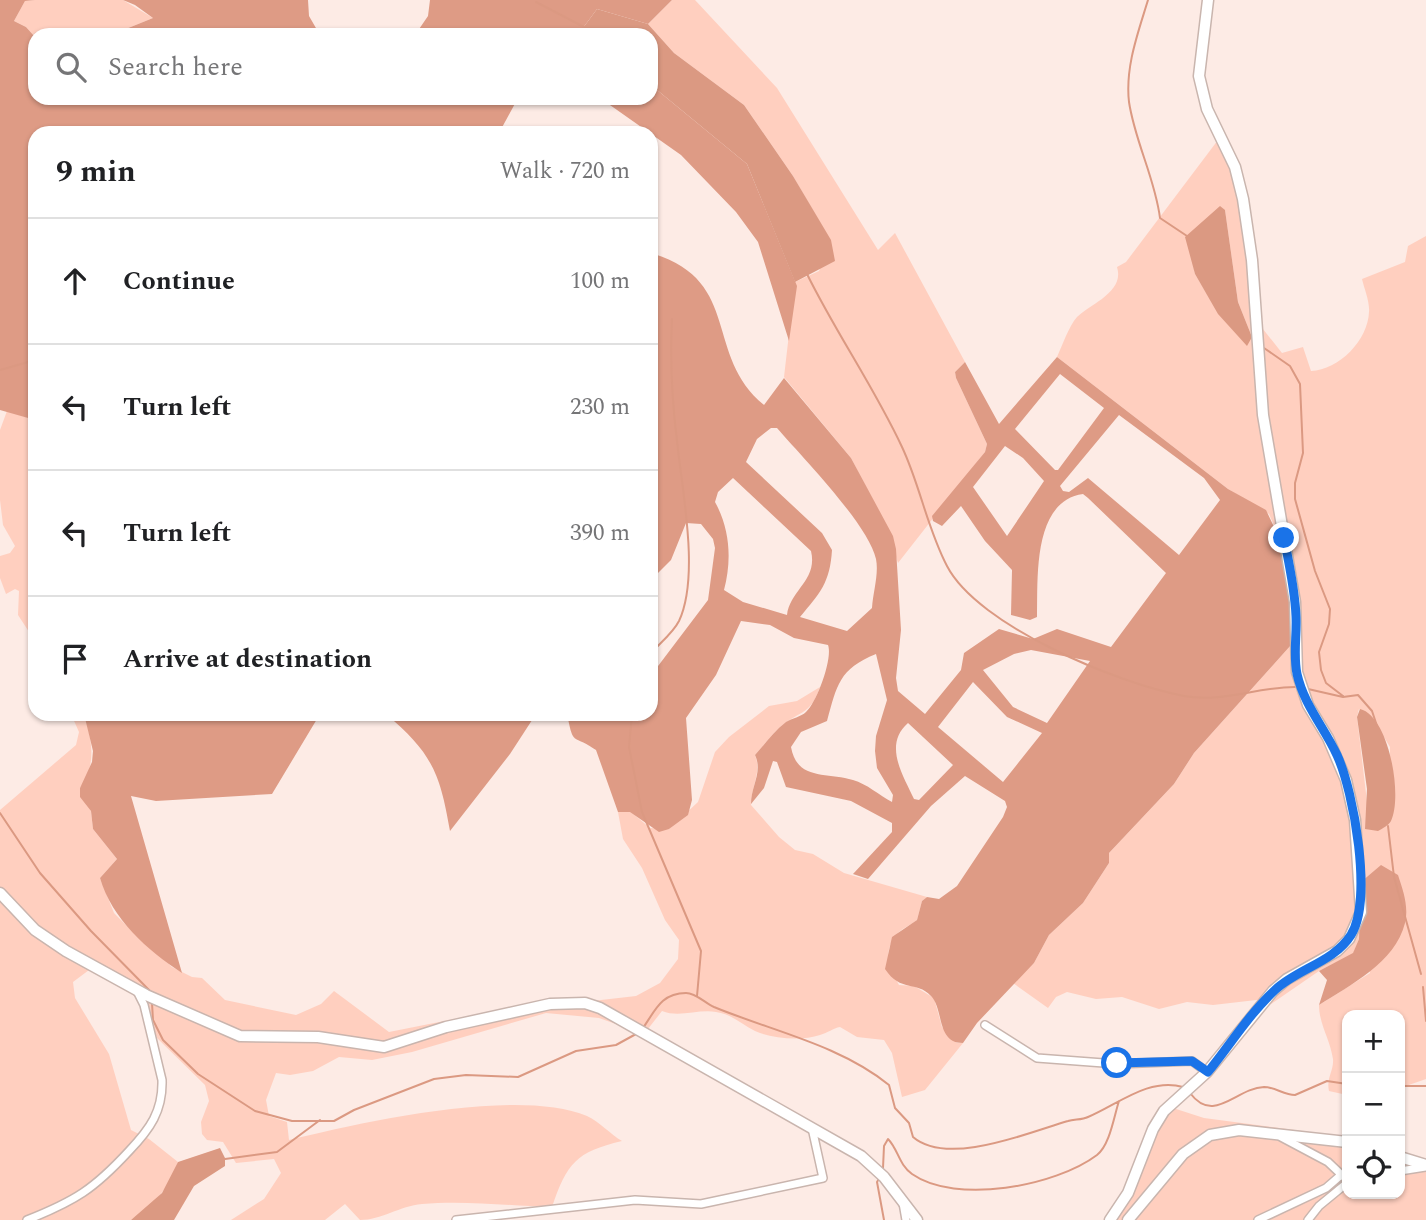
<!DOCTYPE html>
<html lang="en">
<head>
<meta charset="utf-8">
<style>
  :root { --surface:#fff; --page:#f2f2f2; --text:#202124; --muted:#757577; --line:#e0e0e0 }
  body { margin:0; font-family:Spectral,serif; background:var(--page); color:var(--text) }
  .controls { position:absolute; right:21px; bottom:21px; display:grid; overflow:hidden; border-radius:14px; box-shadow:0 2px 5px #0004 }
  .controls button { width:63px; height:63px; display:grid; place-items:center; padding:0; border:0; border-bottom:2px solid var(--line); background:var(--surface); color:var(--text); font:35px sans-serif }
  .stop { position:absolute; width:21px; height:21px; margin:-16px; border:5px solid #1a73e8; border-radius:50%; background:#fff }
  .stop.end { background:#1a73e8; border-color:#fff; box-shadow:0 2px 7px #0008 }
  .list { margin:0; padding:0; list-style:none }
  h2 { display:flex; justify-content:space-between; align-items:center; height:91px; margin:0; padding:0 28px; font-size:30px }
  h2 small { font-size:23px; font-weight:400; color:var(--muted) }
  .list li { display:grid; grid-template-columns:46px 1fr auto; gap:21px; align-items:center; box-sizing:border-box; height:126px; padding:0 28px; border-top:2px solid var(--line) }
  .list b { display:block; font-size:26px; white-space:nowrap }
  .list em { font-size:23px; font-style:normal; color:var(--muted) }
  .icon { flex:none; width:38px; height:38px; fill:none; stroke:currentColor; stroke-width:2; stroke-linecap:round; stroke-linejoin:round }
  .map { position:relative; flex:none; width:1426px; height:1220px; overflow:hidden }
  .search { position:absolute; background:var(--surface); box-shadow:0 2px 5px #0004; left:28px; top:28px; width:630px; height:77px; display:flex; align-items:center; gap:18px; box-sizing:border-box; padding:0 24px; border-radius:21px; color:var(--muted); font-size:26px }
  .panel { position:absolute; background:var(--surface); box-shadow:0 2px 5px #0004; left:28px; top:126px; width:630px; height:595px; border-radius:21px }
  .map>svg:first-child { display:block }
</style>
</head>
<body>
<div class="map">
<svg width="1426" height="1220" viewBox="0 0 1426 1220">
  <rect width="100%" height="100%" fill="#fdebe5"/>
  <!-- green -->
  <path fill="#ffcfbf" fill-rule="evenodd" d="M35 0H123L153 18 111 35 35 37 26 27 14 21 25 1Z
    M672 0H695L777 88 878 250 895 233 965 362 955 372 956 378 987 444 985 452 898 563 885 523 851 458 784 377 795 282 819 271 830 240 793 176 744 105 674 53 648 24Z
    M1218 140 1232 159 1259 324 1282 353 1303 347 1311 371C1339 370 1368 340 1369 312 1370 302 1364 288 1362 279L1405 262 1408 246 1426 236V1079L1400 1088V1015H1347V1095L1329 1091C1326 1078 1334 1071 1333 1059 1330 1039 1319 1024 1319 1005L1370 973 1361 919 1359 939 1353 954 1319 971 1268 1006 1265 999 1213 1005 1187 1002 1159 1009 1122 997 1096 999 1067 992 1056 997 1048 1008 1013 983 1034 963 1049 935 1083 903 1109 863V853L1174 784 1194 753 1291 645 1279 537 1269 514 1228 489 1057 357C1062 346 1069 326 1077 317 1090 304 1125 292 1117 267L1126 262ZM1225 210 1238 302 1252 337 1219 314 1195 274 1192 258ZM1359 709 1373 719 1390 747V760L1367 802 1357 717Z
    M7 411 35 420V641L18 615 19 591 15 589 6 594 0 578V556L10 553 15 546 3 525 0 500V430Z
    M820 687C810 717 798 710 778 729 770 737 763 746 755 755 762 772 751 787 751 805L779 837 795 850 813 854 844 873 927 897 922 901 917 920C911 925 903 928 898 933 882 950 889 967 899 985L914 986 934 998 942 1027 957 1043H963L925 1090 902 1097 892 1053 884 1040 857 1037 840 1027C833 1028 828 1033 820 1035 802 1041 773 1039 755 1031 741 1024 732 1014 716 1012 698 1009 679 1018 662 1011L644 1034 599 1018 546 1013 412 1052 372 1060 339 1057 313 1071 290 1075 276 1073 266 1100 269 1116 287 1122 289 1140C362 1122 518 1087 587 1116 600 1122 610 1134 622 1141 576 1152 567 1163 552 1207 510 1206 464 1200 422 1204 400 1206 381 1220 360 1220L345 1204 325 1220H231L264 1199 281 1173 274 1159 236 1163 223 1142 207 1140 202 1134 201 1122 209 1101 205 1085 157 1038 144 1001 115 982 89 970 73 982 75 998 109 1054 131 1130 149 1139 178 1162C170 1187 154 1205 131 1220H0V810L76 745 79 732 71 714H84C92 740 97 765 80 788L91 811 93 829 117 859 100 878 114 913 129 928 172 967 192 977 202 978 225 1000 296 1015 321 1004 334 991 389 1032 555 999 566 1004 636 996 660 983 678 959 679 940 665 920 642 868 623 839 618 812H631L650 828 669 829 698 802 715 752 729 737 769 706 797 701Z
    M1173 1108 1204 1118 1347 1137V1194H1400V1157L1426 1170V1220H1107L1127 1192 1165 1113Z"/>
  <!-- forest -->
  <path fill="#de9b85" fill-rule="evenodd" d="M0 0H35L25 1 14 21 26 27 35 37V98H518L499 133H35V420L0 410Z
    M123 0H308L309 16 320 35H111L153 18 135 5Z
    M430 0H672L648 24 597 9 580 32 584 35H415L428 16Z
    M651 85 747 164 797 286 789 341 758 242 736 212 681 155 600 98H651Z
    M651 253C743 280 703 355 764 405L784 378 851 458 893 536 896 549 901 630 896 678 898 691 925 714 961 670 964 653 999 629 1033 639 1057 629 1111 647 1166 573 1088 498 1083 494C1032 501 1038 580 1037 617L1030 620 1011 615 1012 570 985 541 961 506 942 526 933 521 932 516 985 452 987 444 956 378 955 372 965 362 999 424 1057 357 1228 489 1266 510 1283 546 1294 618 1291 645 1194 753 1174 784 1109 853V863L1083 903 1049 935 1034 963 977 1023 963 1043C936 1043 944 1009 931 996 916 980 901 993 885 969L892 937 917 920 922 901 927 897 939 899 957 886 1003 817 1007 807 1005 801 965 776 931 806 868 879 853 874 892 832V823L851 801 786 787 777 762 773 761 764 788 751 804C751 786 763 772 755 755 765 744 774 731 786 722 792 718 801 717 806 712 817 702 833 658 828 645L794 638 770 625 741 621 716 675 686 718 692 800 688 815 669 829 659 832 630 812H618L596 750C572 733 574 748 567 714H651L652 674 708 600 715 548 713 539 701 524 686 523 671 560 651 580ZM1060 374 1104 408 1058 470H1055L1015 429ZM1119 415 1204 478 1220 500 1179 555 1088 478 1069 492 1063 491 1060 486ZM771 428H777C802 457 868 524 876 559 879 574 873 592 872 608L847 631 800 617C820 593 830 583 832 550L822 533 746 462 757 439ZM1005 446 1023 458 1044 481 1007 536 973 487ZM733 478 811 551C818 580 790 590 787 615L743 602 724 590C732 560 730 529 715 502L718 492ZM1031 650 1090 661 1047 723 1013 707 983 670 1014 654ZM876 654 887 700 876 736 875 751 877 768 893 795 892 802C879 795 867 784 853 780 827 772 797 781 791 747L801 732 827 721C837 685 839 669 876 654ZM973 682 1007 717 1042 733 1003 782 938 727ZM908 723 953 765 919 800 914 799C903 775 883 745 908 723Z
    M84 714H320L272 794 156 801 131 796 182 973C147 950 112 919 100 878L117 859 93 829 91 811 80 797V788L92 762 93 751Z
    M386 714H536L510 754 450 831C440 773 432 753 386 714Z
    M1381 865 1398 875C1403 890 1409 907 1405 923 1395 963 1350 985 1319 1005L1327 980 1319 971 1353 953 1359 939 1361 882Z"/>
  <!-- water -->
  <path fill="#db9982" d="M597 9 648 24 674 53 744 105 793 176 831 240 835 261 795 282 747 164 651 85V35H584L580 32Z
    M1220 206 1225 210 1238 302 1252 337 1247 346 1218 314 1195 274 1185 237Z
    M1360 709C1389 716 1403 796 1391 821 1388 826 1383 828 1378 831L1365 829 1367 789 1357 717Z
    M220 1148 225 1158V1166L194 1186 174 1220H131L162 1193 178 1162Z"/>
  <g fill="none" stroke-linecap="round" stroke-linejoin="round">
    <!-- stream -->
    <path stroke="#db9982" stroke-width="2" d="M1148 0C1138 33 1125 67 1129 102 1135 142 1155 178 1160 218L1187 236
      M536 2 584 27
      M807 274C836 333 874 387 902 447 920 485 927 528 947 566 978 626 1119 684 1184 696 1222 703 1257 687 1295 687
      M1264 348 1290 366 1300 384 1303 453 1295 483V499L1315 571 1330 609 1329 624 1319 652 1321 670 1326 683 1343 696
      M0 370 35 360
      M651 653C660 643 673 633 679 621 700 576 682 490 677 441 672 401 670 359 672 319
      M1308 689 1343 697 1358 695 1372 711 1377 726
      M632 714 629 747 642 812 701 951 697 996
      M0 813 40 873 91 931 150 991
      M1388 826 1394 877 1421 974
      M1423 987 1426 1021
      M152 1003 153 1020 163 1040 198 1074 255 1111 292 1121H334L354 1110 434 1079 466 1075 518 1077 576 1051 616 1045 636 1034
      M643 1028C655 1011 661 993 686 993 696 993 705 1003 714 1007 772 1031 840 1045 889 1085L895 1108 909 1123 913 1137C948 1167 1030 1132 1068 1121 1074 1119 1082 1120 1088 1117 1117 1105 1149 1077 1183 1087
      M1400 1086H1426
      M1190 1093C1214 1125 1236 1088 1264 1087 1275 1087 1284 1095 1295 1095L1327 1081 1347 1084
      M225 1159 277 1152 320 1120
      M883 1168 884 1146 888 1139C898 1149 899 1165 912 1174 956 1205 1056 1186 1097 1155 1110 1145 1114 1116 1119 1101
      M880 1177 877 1182 884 1220"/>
    <defs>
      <path id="minor" d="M985 1025 1037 1058 1117 1064 1192 1061 1207 1072
        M1281 1137 1328 1162 1347 1180
        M1400 1171 1426 1167
        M903 1203 906 1220
        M27 1220C75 1201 94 1189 129 1151 150 1129 163 1111 162 1080L144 1005 137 991
        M456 1220 635 1200 701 1204 823 1178 812 1128
        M1258 1220 1326 1188 1341 1175
        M1308 1220 1319 1206 1347 1183"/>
      <path id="tertiary" d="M0 893 35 930 66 951 146 995 240 1036 318 1037 384 1047 446 1027 550 1004 585 1003 600 1008 861 1156 884 1177 917 1220
        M1400 1157 1426 1165
        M1110 1220 1128 1193 1153 1129 1164 1111 1207 1072 1273 991 1287 979 1337 951 1349 939 1361 912 1355 820 1346 780 1328 738 1308 705 1297 672 1295 602 1263 415 1252 260 1243 199 1235 167 1207 109 1199 76 1208 0
        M1128 1220 1183 1154 1210 1135 1239 1130 1347 1142"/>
    </defs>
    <!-- minor casing -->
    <use href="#minor" stroke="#c9b5ae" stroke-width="10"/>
    <!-- tertiary casing -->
    <use href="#tertiary" stroke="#c9b5ae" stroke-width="13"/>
    <!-- minor -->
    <use href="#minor" stroke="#fff" stroke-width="7"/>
    <!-- tertiary -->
    <use href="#tertiary" stroke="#fff" stroke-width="10"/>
  </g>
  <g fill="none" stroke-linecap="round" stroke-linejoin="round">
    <!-- route -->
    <path stroke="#1a73e8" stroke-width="9" d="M1117 1063 1192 1061 1208 1072C1230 1045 1249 1014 1275 990 1297 969 1334 962 1351 935 1373 900 1354 792 1337 755 1324 727 1304 705 1297 674 1293 655 1297 636 1296 616 1295 590 1289 563 1284 538"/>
  </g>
</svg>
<div class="controls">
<button>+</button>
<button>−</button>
<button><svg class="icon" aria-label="locate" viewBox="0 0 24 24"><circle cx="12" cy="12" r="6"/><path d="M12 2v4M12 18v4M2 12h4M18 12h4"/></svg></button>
</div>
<div class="stop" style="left:1117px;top:1063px"></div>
<div class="stop end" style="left:1284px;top:538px"></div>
<div class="search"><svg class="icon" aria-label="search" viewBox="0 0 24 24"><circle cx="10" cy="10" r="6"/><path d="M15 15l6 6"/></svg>Search here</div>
<section class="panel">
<h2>9 min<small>Walk · 720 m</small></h2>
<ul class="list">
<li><svg class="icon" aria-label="ahead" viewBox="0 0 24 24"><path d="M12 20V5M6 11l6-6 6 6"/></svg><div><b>Continue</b></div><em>100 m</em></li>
<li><svg class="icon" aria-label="left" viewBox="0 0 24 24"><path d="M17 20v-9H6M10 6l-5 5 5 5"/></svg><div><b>Turn left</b></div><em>230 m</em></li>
<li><svg class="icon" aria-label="left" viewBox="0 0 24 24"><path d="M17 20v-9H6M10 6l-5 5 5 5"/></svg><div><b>Turn left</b></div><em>390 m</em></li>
<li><svg class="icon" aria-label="arrive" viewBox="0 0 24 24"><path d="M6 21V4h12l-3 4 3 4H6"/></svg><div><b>Arrive at destination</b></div></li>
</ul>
</section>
</div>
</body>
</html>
